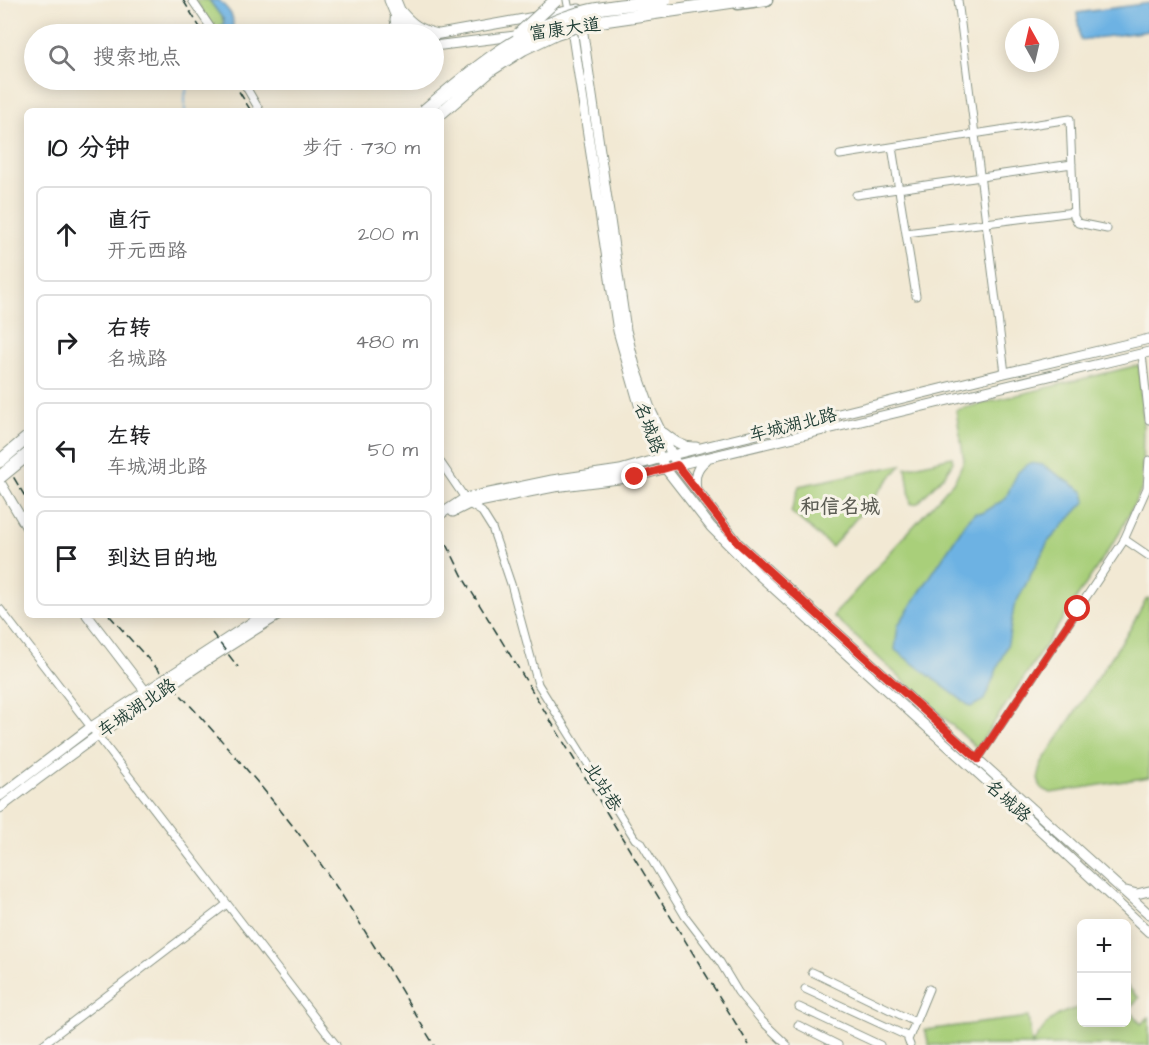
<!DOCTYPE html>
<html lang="zh">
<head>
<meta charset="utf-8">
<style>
  :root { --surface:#fff; --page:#f6f6f6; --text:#202124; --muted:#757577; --line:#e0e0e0 }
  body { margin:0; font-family:"Architects Daughter","LXGW WenKai TC",sans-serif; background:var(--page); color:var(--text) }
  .controls { position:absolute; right:18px; bottom:18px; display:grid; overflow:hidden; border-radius:9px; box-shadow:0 3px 15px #0003 }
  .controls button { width:54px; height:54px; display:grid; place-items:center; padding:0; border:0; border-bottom:2px solid var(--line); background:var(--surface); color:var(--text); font:30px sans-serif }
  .compass { position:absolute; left:1005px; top:18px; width:54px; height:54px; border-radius:50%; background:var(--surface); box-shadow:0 3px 15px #0003; rotate:352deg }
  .stop { position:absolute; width:18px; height:18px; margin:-14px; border:4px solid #d93025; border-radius:50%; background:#fff }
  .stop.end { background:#d93025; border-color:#fff; box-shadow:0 2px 6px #0008 }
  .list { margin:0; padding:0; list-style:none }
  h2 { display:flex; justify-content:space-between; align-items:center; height:78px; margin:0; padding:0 24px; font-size:26px }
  h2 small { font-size:20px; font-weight:400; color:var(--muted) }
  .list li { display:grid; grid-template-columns:39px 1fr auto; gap:18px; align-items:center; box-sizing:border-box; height:96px; margin:0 12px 12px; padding:0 12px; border:2px solid var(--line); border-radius:9px }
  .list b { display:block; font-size:22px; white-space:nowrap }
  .list p { margin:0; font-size:20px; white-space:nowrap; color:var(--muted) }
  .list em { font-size:20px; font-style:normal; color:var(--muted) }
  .icon { flex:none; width:33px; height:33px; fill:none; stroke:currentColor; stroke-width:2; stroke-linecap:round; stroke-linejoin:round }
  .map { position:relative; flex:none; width:1149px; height:1045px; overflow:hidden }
  .search { position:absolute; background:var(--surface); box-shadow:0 3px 15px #0003; left:24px; top:24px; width:420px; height:66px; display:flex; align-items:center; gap:15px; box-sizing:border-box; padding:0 21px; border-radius:33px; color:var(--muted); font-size:22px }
  .panel { position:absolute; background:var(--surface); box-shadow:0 3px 15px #0003; left:24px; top:108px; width:420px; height:510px; border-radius:9px }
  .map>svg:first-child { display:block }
</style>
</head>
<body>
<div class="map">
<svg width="1149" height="1045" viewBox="0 0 1149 1045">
  <rect width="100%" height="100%" fill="#f7f3e8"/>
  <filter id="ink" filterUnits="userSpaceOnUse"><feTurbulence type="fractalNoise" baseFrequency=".0167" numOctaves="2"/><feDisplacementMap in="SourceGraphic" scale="12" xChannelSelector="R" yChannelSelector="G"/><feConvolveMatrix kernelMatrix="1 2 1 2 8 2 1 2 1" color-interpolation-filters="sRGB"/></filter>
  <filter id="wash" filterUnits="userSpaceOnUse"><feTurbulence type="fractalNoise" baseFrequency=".008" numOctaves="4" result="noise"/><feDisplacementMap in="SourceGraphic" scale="24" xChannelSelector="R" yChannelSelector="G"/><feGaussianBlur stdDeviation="1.35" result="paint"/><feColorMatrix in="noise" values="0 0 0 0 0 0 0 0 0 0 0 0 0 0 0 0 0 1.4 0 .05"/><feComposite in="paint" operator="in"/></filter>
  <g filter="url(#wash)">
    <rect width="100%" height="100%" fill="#f2e9d4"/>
    <!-- green -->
    <path fill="#a9cf7a" stroke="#648657" stroke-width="1.5" d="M196 0H209L223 19 224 23 215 33Z
      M1139 365 1143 419 1142 488 1119 534 977 748 833 616 955 480 964 460 956 410Z
      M952 457 953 462 946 473 918 503 911 504 906 468Z
      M901 465 832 547 791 512 799 486Z
      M1149 598V777L1051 793 1041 788 1038 779 1042 762 1130 629 1146 599Z
      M1127 986 1139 998 1128 1009 1141 1024 1149 1017V1045H929L925 1030 1028 1017 1032 1045C1047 1021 1053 1014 1081 1007L1082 1022H1126Z"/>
    <!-- water -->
    <path fill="#6db2e3" stroke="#46788c" stroke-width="1.5" d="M209 0H219C232 14 235 15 232 34H214L224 23 223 19Z
      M1149 3V31L1080 40 1077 13Z
      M1030 463 1043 465 1084 492 1086 501 1048 542 1014 607 1008 643 984 700 971 707 895 650 898 625 967 521 975 513H983L1005 499 1018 472Z"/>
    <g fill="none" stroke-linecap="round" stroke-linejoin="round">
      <!-- stream -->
      <path stroke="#6db2e3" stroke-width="1.5" d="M185 111V96L189 80"/>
    </g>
  </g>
  <g filter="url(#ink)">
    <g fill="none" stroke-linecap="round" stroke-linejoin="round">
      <defs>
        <path id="street" d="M192 0 215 34
          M567 0 569 10
          M958 0 1005 373
          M242 80 260 111
          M892 147 916 296
          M840 155 1070 119 1074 217 1078 223 1107 229
          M856 195 1072 164
          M906 233 1074 212
          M1142 354 1149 420
          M441 463 469 504 482 512 492 528 511 584 538 684 635 839 641 842 685 916 720 962 738 992 762 1021 787 1045
          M1124 539 1149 556
          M0 609 336 1045
          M978 759 1123 542 1147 488 1149 460
          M812 972 915 1022
          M805 989 909 1037
          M799 1007 880 1045
          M798 1025 838 1045
          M42 1045 227 904
          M910 1045 908 1040 929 989"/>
        <path id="secondary" d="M389 0 403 34
          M396 0 410 34
          M401 11C412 24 420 30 438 34
          M581 20 626 330 635 366 651 411 677 465 738 543 1149 914
          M571 23 618 331 642 415 665 468 711 527 759 575 1023 814 1149 932
          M390 34 396 25 395 19
          M434 35 579 9
          M434 46 523 35
          M664 433C674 441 683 448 696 447
          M0 482 27 528
          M696 490C694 476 696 468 706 460
          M453 512 469 504 554 487 635 477 677 465 1149 352
          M441 514 465 498 552 480 620 470 672 455 1005 373 1149 339
          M87 615 146 692
          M0 796 91 727 263 615
          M0 808C89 739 182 674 279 615
          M1126 891 1137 894 1149 891"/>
        <path id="primary" d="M738 4 767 0"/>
      </defs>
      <!-- street casing -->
      <use href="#street" stroke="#889384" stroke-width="9"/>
      <!-- secondary casing -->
      <use href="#secondary" stroke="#889384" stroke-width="11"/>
      <!-- primary casing -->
      <use href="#primary" stroke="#889384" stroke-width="13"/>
      <!-- street -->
      <use href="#street" stroke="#fff" stroke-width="7"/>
      <!-- secondary -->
      <use href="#secondary" stroke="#fff" stroke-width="9"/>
      <!-- primary -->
      <use href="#primary" stroke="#fff" stroke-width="10"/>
      <!-- rail -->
      <path stroke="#1f3d34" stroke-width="1.5" stroke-dasharray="9 4.5" stroke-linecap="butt" d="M183 0 204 34
        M232 80 251 111
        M0 454 27 500
        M441 532 465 581 749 1045
        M109 615C174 689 243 760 302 838 351 904 392 976 434 1045
        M212 633 238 667"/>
      <defs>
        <path id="highway-bridge" d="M519 34 556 0
          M424 111C474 69 522 27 587 11 612 5 639 4 665 0
          M441 113 492 69 523 49 556 33 586 23 744 0
          M0 461 27 438
          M0 477 27 455"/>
      </defs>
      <!-- highway-bridge casing -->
      <use href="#highway-bridge" stroke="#889384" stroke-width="14" stroke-linecap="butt"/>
      <!-- highway-bridge -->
      <use href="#highway-bridge" stroke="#fff" stroke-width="12"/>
    </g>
  </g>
  <g fill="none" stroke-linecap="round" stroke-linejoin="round" filter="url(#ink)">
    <!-- route -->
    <path stroke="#d93025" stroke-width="8" d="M635 477 677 465 738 543 978 759 1078 609"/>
  </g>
  <g text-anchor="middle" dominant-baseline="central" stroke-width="6" stroke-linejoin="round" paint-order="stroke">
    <!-- street labels -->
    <g font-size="18" fill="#1f3d34" stroke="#f7f3e8">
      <text transform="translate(565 29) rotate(-8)">富康大道</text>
      <text transform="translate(793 425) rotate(-14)">车城湖北路</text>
      <text transform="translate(649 428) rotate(69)">名城路</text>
      <text transform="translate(137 708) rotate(-34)">车城湖北路</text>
      <text transform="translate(603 787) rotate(58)">北站巷</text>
      <text transform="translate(1008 801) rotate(42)">名城路</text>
    </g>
    <!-- neighbourhood labels -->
    <g font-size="20" font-weight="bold" fill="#5d5e55" stroke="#f7f3e8">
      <text x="840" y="507">和信名城</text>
    </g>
  </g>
</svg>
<div class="controls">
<button>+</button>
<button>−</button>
</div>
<svg class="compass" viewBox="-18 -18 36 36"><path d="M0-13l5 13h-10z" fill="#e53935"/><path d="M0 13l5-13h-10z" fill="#757577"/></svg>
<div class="stop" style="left:1078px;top:609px"></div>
<div class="stop end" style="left:635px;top:477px"></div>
<div class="search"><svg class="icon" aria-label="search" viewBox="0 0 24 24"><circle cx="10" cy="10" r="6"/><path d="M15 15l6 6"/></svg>搜索地点</div>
<section class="panel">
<h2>10 分钟<small>步行 · 730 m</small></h2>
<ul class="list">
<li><svg class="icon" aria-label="ahead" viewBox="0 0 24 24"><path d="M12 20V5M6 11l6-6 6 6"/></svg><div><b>直行</b><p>开元西路</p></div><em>200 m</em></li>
<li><svg class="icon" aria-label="right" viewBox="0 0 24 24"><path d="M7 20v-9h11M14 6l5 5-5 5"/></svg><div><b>右转</b><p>名城路</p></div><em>480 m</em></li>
<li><svg class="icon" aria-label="left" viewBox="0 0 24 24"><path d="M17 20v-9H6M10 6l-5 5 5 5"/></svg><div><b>左转</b><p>车城湖北路</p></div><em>50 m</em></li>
<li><svg class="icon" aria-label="arrive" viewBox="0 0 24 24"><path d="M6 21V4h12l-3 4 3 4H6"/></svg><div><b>到达目的地</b></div></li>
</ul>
</section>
</div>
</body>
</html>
